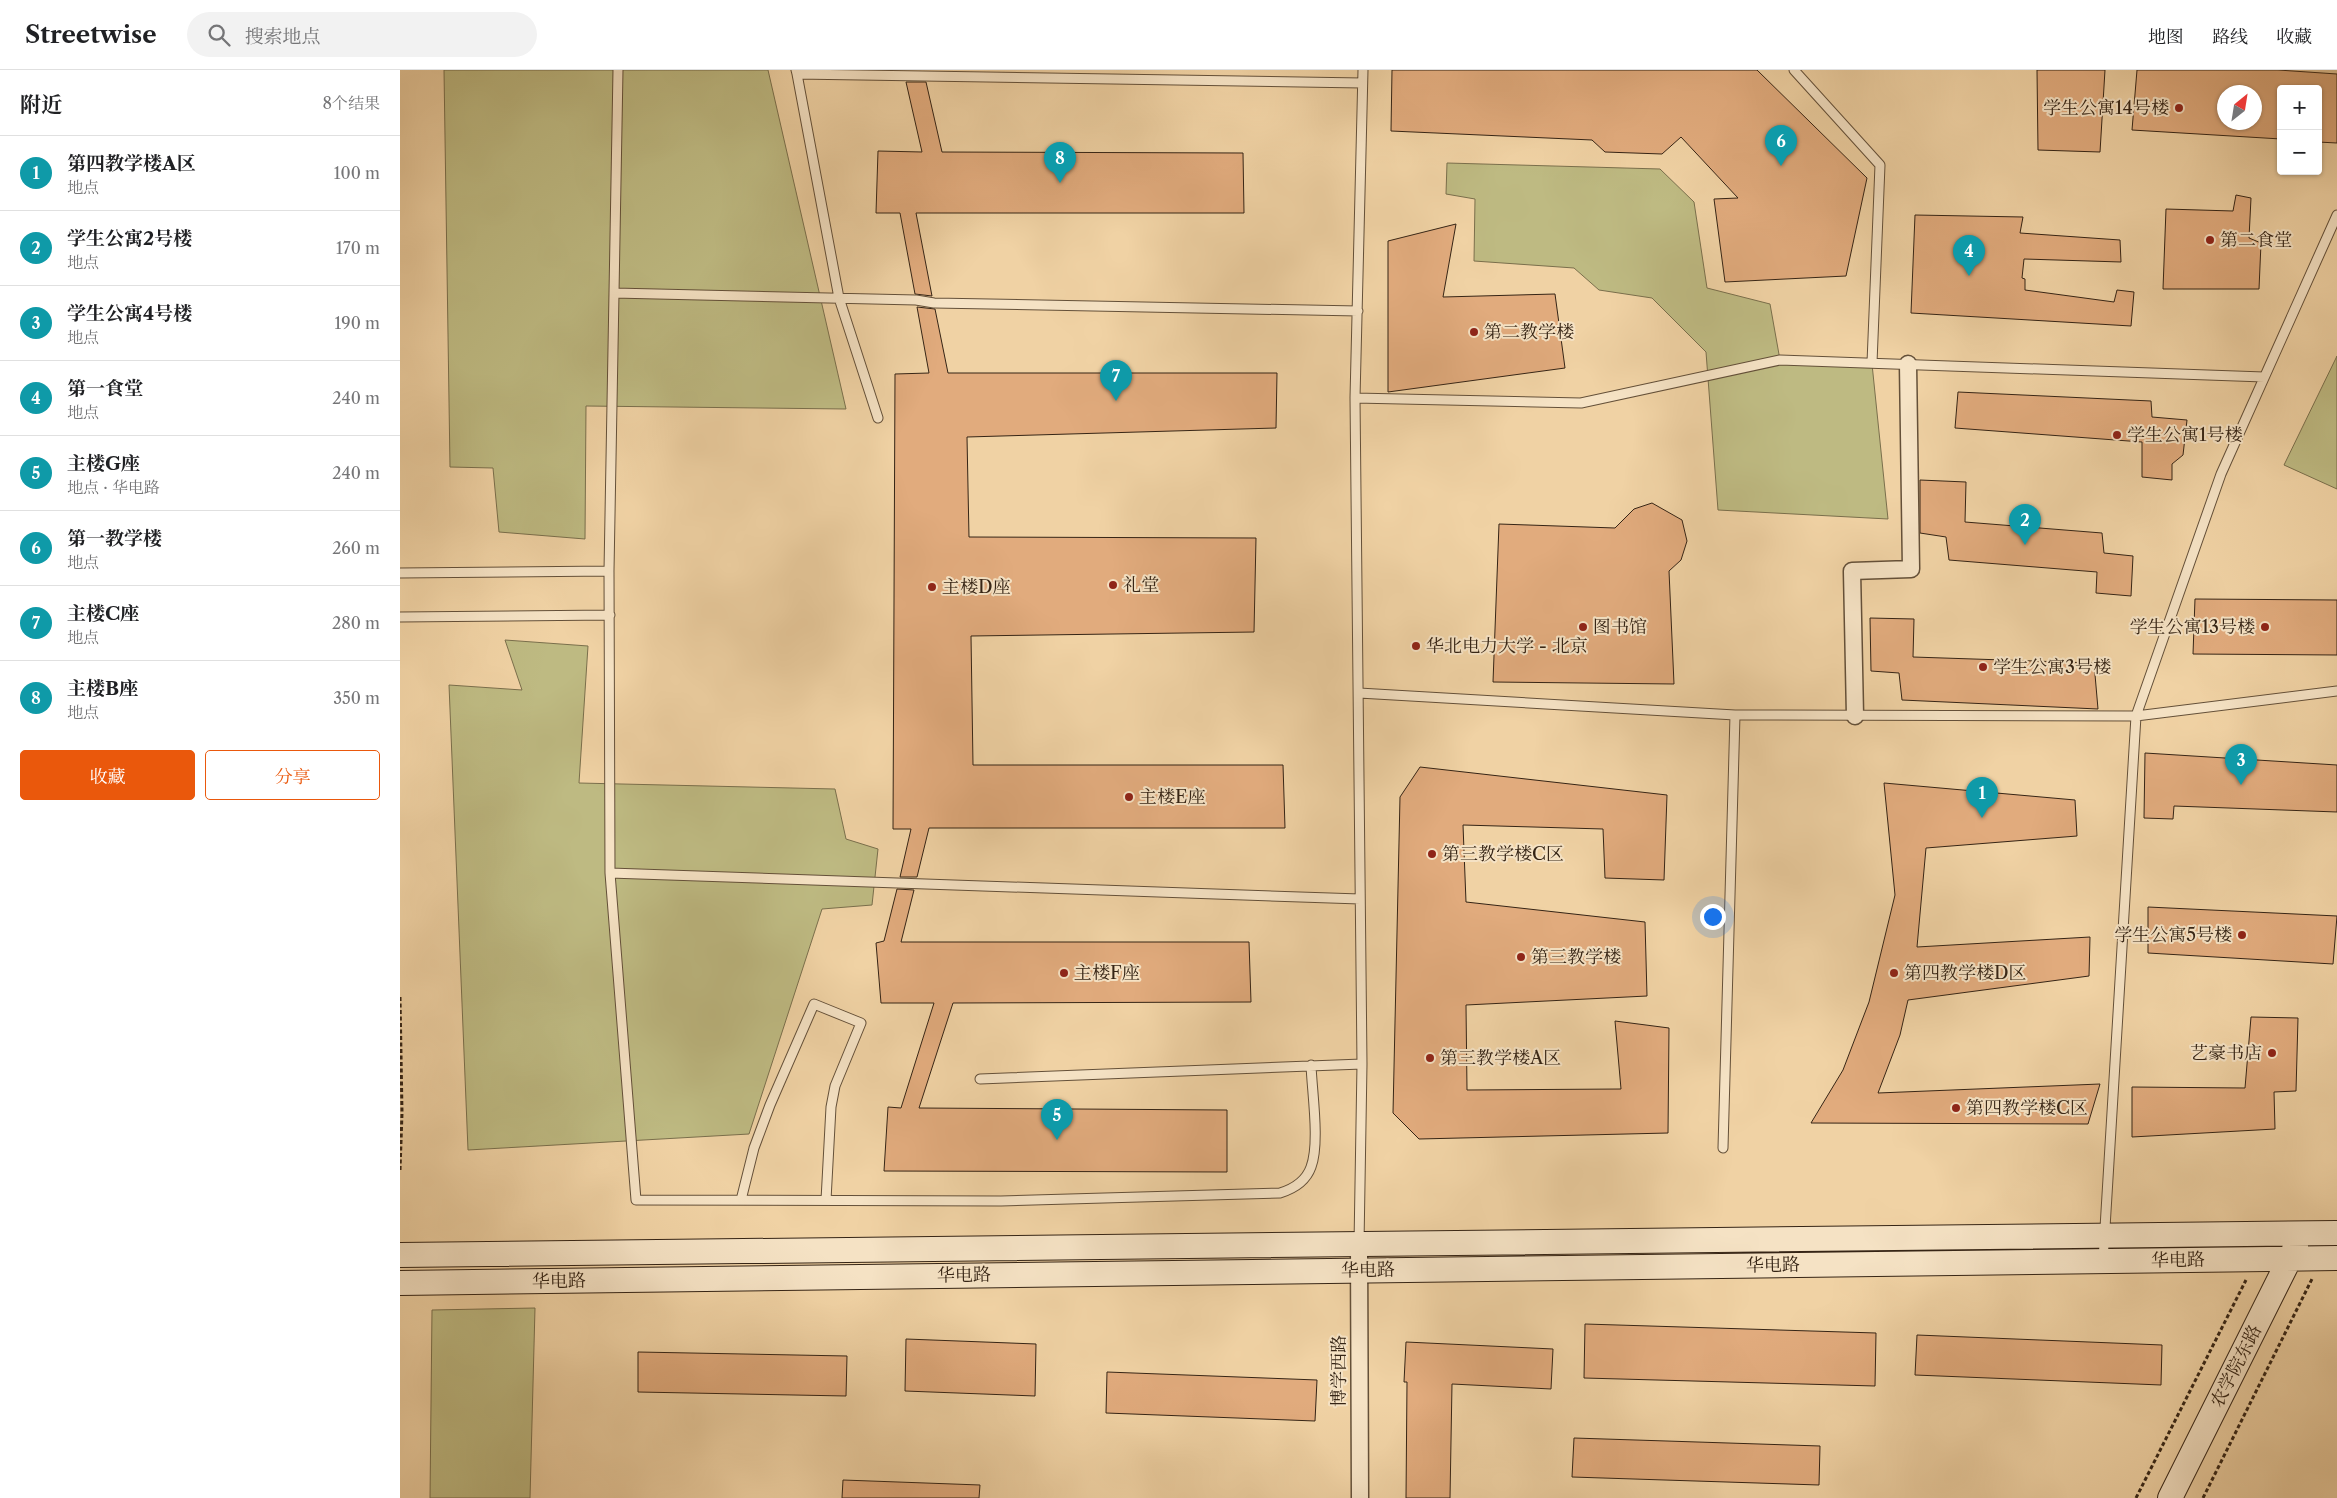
<!DOCTYPE html>
<html lang="zh">
<head>
<meta charset="utf-8">
<style>
  :root { --surface:#fff; --page:#f2f2f2; --text:#202124; --muted:#757577; --line:#e0e0e0; --accent:#ea580c }
  body { margin:0; font-family:"Libre Caslon Text","Noto Serif SC",serif; background:var(--page); color:var(--text) }
  .controls { position:absolute; right:15px; top:15px; display:grid; overflow:hidden; border-radius:5px; box-shadow:0 1px 4px #0004 }
  .controls button { width:45px; height:45px; display:grid; place-items:center; padding:0; border:0; border-bottom:1px solid var(--line); background:var(--surface); color:var(--text); font:25px sans-serif }
  .compass { position:absolute; left:1817px; top:15px; width:45px; height:45px; border-radius:50%; background:var(--surface); box-shadow:0 1px 4px #0004; rotate:30deg }
  .you { position:absolute; left:1312px; top:846px; width:18px; height:18px; margin:-12px; border:4px solid #fff; border-radius:50%; background:#1a73e8; box-shadow:0 0 0 8px #1a73e833 }
  .badge { display:grid; place-items:center; width:32px; height:32px; border-radius:50%; background:var(--accent); color:#fff; font-size:16px; font-weight:700 }
  .pin { position:absolute; translate:-50% -41px; filter:drop-shadow(0 1px 2px #0008) }
  .pin::after { content:''; position:absolute; top:26px; width:18px; height:15px; background:inherit; clip-path:polygon(0 0,100% 0,50% 100%) }
  .list { margin:0; padding:0; list-style:none }
  h2 { display:flex; justify-content:space-between; align-items:center; height:65px; margin:0; padding:0 20px; font-size:21px }
  h2 small { font-size:16px; font-weight:400; color:var(--muted) }
  .list li { display:grid; grid-template-columns:32px 1fr auto; gap:15px; align-items:center; box-sizing:border-box; height:75px; padding:0 20px; border-top:1px solid var(--line) }
  .list b { display:block; font-size:19px; white-space:nowrap }
  .list p { margin:0; font-size:16px; white-space:nowrap; color:var(--muted) }
  .list em { font-size:16px; font-style:normal; color:var(--muted) }
  .actions { display:flex; gap:10px; padding:15px 20px }
  .actions a { flex:1; padding:11px 0; border:1px solid var(--accent); border-radius:5px; text-align:center; font-size:18px; color:var(--accent) }
  .actions .main { background:var(--accent); color:#fff }
  .icon { flex:none; width:28px; height:28px; fill:none; stroke:currentColor; stroke-width:2; stroke-linecap:round; stroke-linejoin:round }
  .map { position:relative; flex:none; width:1937px; height:1428px; overflow:hidden }
  header { display:flex; align-items:center; gap:30px; box-sizing:border-box; height:70px; padding:0 25px; background:var(--surface); border-bottom:1px solid var(--line) }
  header strong { font-size:24px }
  nav { display:flex; gap:28px; margin-inline-start:auto; font-size:18px }
  .search { width:350px; height:45px; background:var(--page); display:flex; align-items:center; gap:12px; box-sizing:border-box; padding:0 18px; border-radius:28px; color:var(--muted); font-size:19px }
  main { display:flex }
  aside { flex:1; background:var(--surface) }
  .map>svg:first-child { display:block }
</style>
</head>
<body>
<header>
<strong>Streetwise</strong>
<div class="search"><svg class="icon" aria-label="search" viewBox="0 0 24 24"><circle cx="10" cy="10" r="6"/><path d="M15 15l6 6"/></svg>搜索地点</div>
<nav><a>地图</a><a>路线</a><a>收藏</a></nav>
</header>
<main>
<aside>
<h2>附近<small>8个结果</small></h2>
<ul class="list">
<li><span class="badge" style="background:#0f9aa8">1</span><div><b>第四教学楼A区</b><p>地点</p></div><em>100 m</em></li>
<li><span class="badge" style="background:#0f9aa8">2</span><div><b>学生公寓2号楼</b><p>地点</p></div><em>170 m</em></li>
<li><span class="badge" style="background:#0f9aa8">3</span><div><b>学生公寓4号楼</b><p>地点</p></div><em>190 m</em></li>
<li><span class="badge" style="background:#0f9aa8">4</span><div><b>第一食堂</b><p>地点</p></div><em>240 m</em></li>
<li><span class="badge" style="background:#0f9aa8">5</span><div><b>主楼G座</b><p>地点 · 华电路</p></div><em>240 m</em></li>
<li><span class="badge" style="background:#0f9aa8">6</span><div><b>第一教学楼</b><p>地点</p></div><em>260 m</em></li>
<li><span class="badge" style="background:#0f9aa8">7</span><div><b>主楼C座</b><p>地点</p></div><em>280 m</em></li>
<li><span class="badge" style="background:#0f9aa8">8</span><div><b>主楼B座</b><p>地点</p></div><em>350 m</em></li>
</ul>
<div class="actions"><a class="main">收藏</a><a>分享</a></div>
</aside>
<div class="map">
<svg width="1937" height="1428" viewBox="0 0 1937 1428">
  <rect width="100%" height="100%" fill="#f0d2a4"/>
  <filter id="stains"><feTurbulence type="fractalNoise" baseFrequency=".004" numOctaves="4"/><feColorMatrix values="0 0 0 0 .2 0 0 0 0 .09 0 0 0 0 .02 0 0 0 .5 -.17"/></filter>
  <radialGradient id="worn" r=".72"><stop offset=".6" stop-color="#630" stop-opacity="0"/><stop offset="1" stop-color="#630" stop-opacity=".3"/></radialGradient>
  <!-- green -->
  <path fill="#beba82" stroke="#7a6f4c" d="M44 0H368L446 339 186 336 185 469 99 462 93 398 50 397Z
    M1047 93 1260 99 1294 132 1307 218 1370 234 1380 290 1472 294 1488 449 1318 440 1306 282 1252 228 1199 220 1174 198 1074 191 1075 129 1046 124Z
    M1937 286V419L1884 395Z
    M105 570 188 576 179 713 435 719 446 769 478 779 472 835 422 839 349 1064 68 1080 49 615 122 620Z
    M135 1238 130 1428H30L32 1240Z"/>
  <!-- building -->
  <path fill="#e1ab7d" stroke="#352415" fill-rule="evenodd" d="M992 0H1357L1467 108 1446 206 1325 212 1314 129 1338 128 1281 67 1262 84 1205 82 1192 70 991 61Z
    M1637 0H1705L1700 82 1638 80Z
    M1737 0H1878L1937 4V73L1918 72V19H1881V69L1732 60ZM1824 22H1854V52H1824Z
    M506 12H526L542 82 843 83 844 143H516L532 226 515 224 500 143H476L478 81 522 82Z
    M1836 125 1851 128 1849 168 1861 173 1859 219H1763L1766 139 1833 141Z
    M1515 145 1623 147 1620 163 1720 170 1721 192 1624 189 1622 208 1625 209V220L1714 232 1717 220 1734 222 1731 256 1511 243Z
    M1056 154 1043 227 1155 224 1165 298 988 322V171Z
    M517 237 535 239 548 303H877L876 358 567 367 569 467 856 468 854 562 571 566 573 695H883L885 758H529L517 807H500L511 759H493L495 304 529 303Z
    M1558 322 1751 331 1752 347 1787 350 1783 385 1772 394V410L1742 407V372L1555 358Z
    M1520 410 1566 412 1565 452 1702 463 1704 483 1733 486 1731 526 1696 523 1697 502 1549 490 1546 467 1520 463Z
    M1252 433 1282 450 1287 471 1281 490 1269 501 1274 614 1093 612 1099 454 1215 458 1234 439Z
    M1795 529 1937 530V585L1793 584Z
    M1470 548 1514 549 1513 587 1694 593 1698 639 1502 630 1499 603 1471 601Z
    M1745 683 1937 695V742L1774 736 1773 749 1744 748Z
    M1020 697 1267 725 1264 810 1205 808 1203 759 1063 755 1066 832 1245 852 1247 926 1066 935 1067 1020 1221 1019 1215 951 1269 958 1268 1063 1019 1069 993 1043 1000 727Z
    M1484 713 1675 730 1677 766 1526 778 1517 877 1690 867 1689 906 1508 930 1500 965 1478 1023 1700 1014 1688 1054 1411 1053 1443 1000 1469 932 1495 825Z
    M497 819 514 820 501 872H849L851 932 553 933 519 1038 827 1040V1102L484 1101 488 1037 501 1038 534 933H481L476 873 484 871Z
    M1748 837 1937 846 1933 894 1748 883Z
    M1851 947 1898 948 1896 1021 1874 1022 1875 1059 1732 1067V1017L1845 1018Z
    M1185 1254 1476 1263 1475 1316 1184 1308Z
    M1517 1265 1762 1275 1761 1315 1515 1305Z
    M506 1269 636 1274 635 1326 505 1321Z
    M1006 1272 1153 1279 1151 1319 1052 1314 1050 1428H1006L1007 1312H1004Z
    M238 1282 447 1286 446 1326 238 1322Z
    M707 1302 917 1310 915 1351 706 1343Z
    M1174 1368 1420 1376 1419 1415 1172 1407Z
    M443 1410 580 1415 579 1428H442Z"/>
  <g fill="none" stroke-linecap="round" stroke-linejoin="round">
    <defs>
      <path id="lane" d="M218 0 209 501 210 803 236 1130 601 1131 880 1123C893 1119 906 1111 911 1097 920 1073 912 1022 911 995
        M396 0 397 4 962 13
        M1394 0 1480 95 1472 293
        M397 4 439 228 478 348
        M214 223 516 230 534 233 958 241
        M955 328 1181 333 1380 290 1864 307
        M0 503 209 501
        M0 547 210 545
        M959 623 1335 645 1736 646 1937 621
        M210 803 960 829
        M580 1009 962 994
        M1323 1078 1335 645
        M341 1130 354 1078 370 1035 414 934 461 953 435 1016 431 1037 426 1130
        M959 1174 962 994 955 328 963 0
        M1703 1191 1736 646 1821 404 1937 145"/>
      <path id="street" d="M1455 646 1452 501 1511 499 1508 294
        M959 1174 960 1428"/>
      <path id="secondary" d="M0 1185 1937 1163
        M0 1213 1937 1188
        M1770 1428 1896 1176"/>
    </defs>
    <!-- lane casing -->
    <use href="#lane" stroke="#645039" stroke-width="11"/>
    <!-- street casing -->
    <use href="#street" stroke="#645039" stroke-width="19"/>
    <!-- secondary casing -->
    <use href="#secondary" stroke="#352415" stroke-width="26"/>
    <!-- path -->
    <path stroke="#352415" stroke-width="3" stroke-dasharray="4 2.5" stroke-linecap="butt" d="M0 927 2 1043 0 1100
      M1736 1428 1846 1210
      M1803 1428 1912 1209"/>
    <!-- lane -->
    <use href="#lane" stroke="#f5e2c4" stroke-width="9"/>
    <!-- street -->
    <use href="#street" stroke="#f5e2c4" stroke-width="16"/>
    <!-- secondary -->
    <use href="#secondary" stroke="#f5e2c4" stroke-width="24"/>
  </g>
  <!-- markers -->
  <g fill="#8f2418" stroke="#f5e2c4" stroke-width="2">
    <circle cx="1779" cy="38" r="5"/>
    <circle cx="1810" cy="170" r="5"/>
    <circle cx="1074" cy="262" r="5"/>
    <circle cx="1717" cy="365" r="5"/>
    <circle cx="713" cy="515" r="5"/>
    <circle cx="532" cy="517" r="5"/>
    <circle cx="1183" cy="557" r="5"/>
    <circle cx="1865" cy="557" r="5"/>
    <circle cx="1016" cy="576" r="5"/>
    <circle cx="1583" cy="597" r="5"/>
    <circle cx="729" cy="727" r="5"/>
    <circle cx="1032" cy="784" r="5"/>
    <circle cx="1842" cy="865" r="5"/>
    <circle cx="1121" cy="887" r="5"/>
    <circle cx="664" cy="903" r="5"/>
    <circle cx="1494" cy="903" r="5"/>
    <circle cx="1872" cy="983" r="5"/>
    <circle cx="1030" cy="988" r="5"/>
    <circle cx="1556" cy="1038" r="5"/>
  </g>
  <g text-anchor="middle" dominant-baseline="central" stroke-width="4" stroke-linejoin="round" paint-order="stroke">
    <!-- poi labels -->
    <g font-size="18" fill="#352415" stroke="#f5e2c4" text-anchor="start">
      <text x="1769" y="38" text-anchor="end">学生公寓14号楼</text>
      <text x="1820" y="170">第二食堂</text>
      <text x="1084" y="262">第二教学楼</text>
      <text x="1727" y="365">学生公寓1号楼</text>
      <text x="723" y="515">礼堂</text>
      <text x="542" y="517">主楼D座</text>
      <text x="1193" y="557">图书馆</text>
      <text x="1855" y="557" text-anchor="end">学生公寓13号楼</text>
      <text x="1026" y="576">华北电力大学 - 北京</text>
      <text x="1593" y="597">学生公寓3号楼</text>
      <text x="739" y="727">主楼E座</text>
      <text x="1042" y="784">第三教学楼C区</text>
      <text x="1832" y="865" text-anchor="end">学生公寓5号楼</text>
      <text x="1131" y="887">第三教学楼</text>
      <text x="674" y="903">主楼F座</text>
      <text x="1504" y="903">第四教学楼D区</text>
      <text x="1862" y="983" text-anchor="end">艺豪书店</text>
      <text x="1040" y="988">第三教学楼A区</text>
      <text x="1566" y="1038">第四教学楼C区</text>
    </g>
    <!-- street labels -->
    <g font-size="18" fill="#352415" stroke="#f5e2c4">
      <text transform="translate(1778 1190) rotate(-1)">华电路</text>
      <text transform="translate(1373 1195) rotate(-1)">华电路</text>
      <text transform="translate(968 1200) rotate(-1)">华电路</text>
      <text transform="translate(564 1205) rotate(-1)">华电路</text>
      <text transform="translate(159 1211) rotate(-1)">华电路</text>
      <text transform="translate(1836 1296) rotate(-63)">农学院东路</text>
      <text transform="translate(939 1301) rotate(-90)">博学西路</text>
    </g>
  </g>
  <rect width="100%" height="100%" filter="url(#stains)"/>
  <rect width="100%" height="100%" fill="url(#worn)"/>
</svg>
<div class="controls">
<button>+</button>
<button>−</button>
</div>
<svg class="compass" viewBox="-18 -18 36 36"><path d="M0-13l5 13h-10z" fill="#e53935"/><path d="M0 13l5-13h-10z" fill="#757577"/></svg>
<div class="you"></div>
<div class="pin badge" style="left:1582px;top:748px;background:#0f9aa8">1</div>
<div class="pin badge" style="left:1625px;top:475px;background:#0f9aa8">2</div>
<div class="pin badge" style="left:1841px;top:715px;background:#0f9aa8">3</div>
<div class="pin badge" style="left:1569px;top:206px;background:#0f9aa8">4</div>
<div class="pin badge" style="left:657px;top:1070px;background:#0f9aa8">5</div>
<div class="pin badge" style="left:1381px;top:96px;background:#0f9aa8">6</div>
<div class="pin badge" style="left:716px;top:331px;background:#0f9aa8">7</div>
<div class="pin badge" style="left:660px;top:113px;background:#0f9aa8">8</div>
</div>
</main>
</body>
</html>
